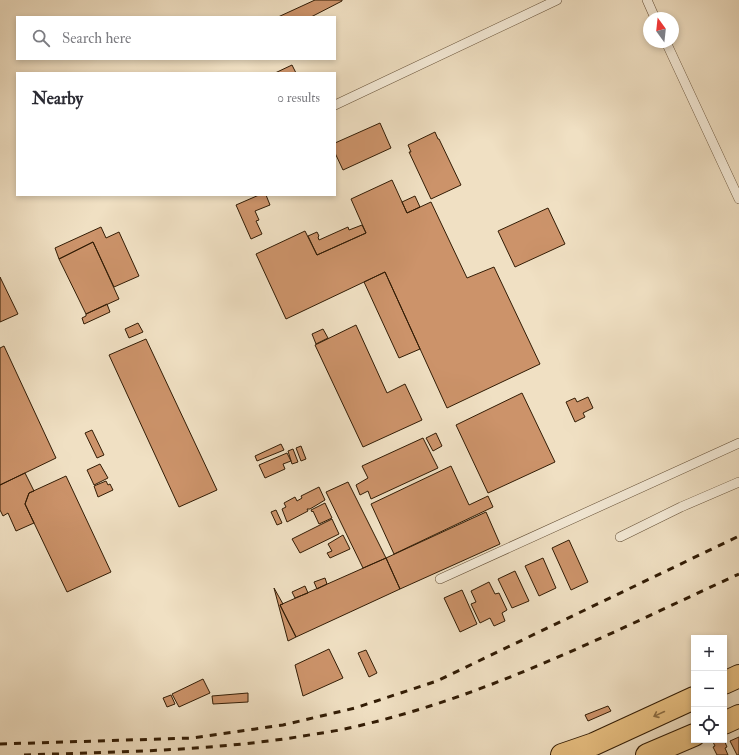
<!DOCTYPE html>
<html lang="en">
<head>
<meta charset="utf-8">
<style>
  :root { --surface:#fff; --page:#f7f7f7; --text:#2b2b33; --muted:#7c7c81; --line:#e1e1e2 }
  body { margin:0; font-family:"IM FELL Double Pica",serif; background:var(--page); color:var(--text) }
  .controls { position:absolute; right:12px; bottom:12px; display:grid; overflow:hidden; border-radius:0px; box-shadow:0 2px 6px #0003 }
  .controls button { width:36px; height:36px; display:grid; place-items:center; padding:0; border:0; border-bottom:1px solid var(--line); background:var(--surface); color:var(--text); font:20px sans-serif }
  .compass { position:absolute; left:643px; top:12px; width:36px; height:36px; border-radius:50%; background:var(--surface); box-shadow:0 2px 6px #0003; rotate:345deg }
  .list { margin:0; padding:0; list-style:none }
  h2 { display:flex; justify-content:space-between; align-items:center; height:52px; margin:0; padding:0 16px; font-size:17px }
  h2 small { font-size:13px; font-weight:400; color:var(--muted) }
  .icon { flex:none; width:22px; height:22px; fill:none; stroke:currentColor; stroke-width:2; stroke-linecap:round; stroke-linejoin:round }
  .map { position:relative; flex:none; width:739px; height:755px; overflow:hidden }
  .search { position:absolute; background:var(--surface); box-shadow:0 2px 6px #0003; left:16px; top:16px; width:320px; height:44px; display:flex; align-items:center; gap:10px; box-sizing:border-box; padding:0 14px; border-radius:0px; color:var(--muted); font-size:15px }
  .panel { position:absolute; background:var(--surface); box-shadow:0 2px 6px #0003; left:16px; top:72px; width:320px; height:124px; border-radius:0px }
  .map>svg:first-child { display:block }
</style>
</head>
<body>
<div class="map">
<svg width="739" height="755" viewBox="0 0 739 755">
  <rect width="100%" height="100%" fill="#f0e0c3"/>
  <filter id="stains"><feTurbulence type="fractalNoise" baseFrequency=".005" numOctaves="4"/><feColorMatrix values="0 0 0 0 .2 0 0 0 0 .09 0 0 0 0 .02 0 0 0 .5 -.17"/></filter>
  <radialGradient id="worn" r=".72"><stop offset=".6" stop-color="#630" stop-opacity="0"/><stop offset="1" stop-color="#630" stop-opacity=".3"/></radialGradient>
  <!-- building -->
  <path fill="#cc936a" stroke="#321c05" d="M315 0H342V1L311 17H278Z
    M292 65 296 73H275Z
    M380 123 391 148 343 170 335 153V143Z
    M435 132 438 139H439L461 185 431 199 409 152H411L408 145Z
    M392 180 407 213 431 202 467 278 494 267 540 364 447 408 385 272 286 319 256 254 305 231 317 255 366 233 351 199Z
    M259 195H266L270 205 255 211 259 220 256 221 262 234 251 239 236 205Z
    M415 196 420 207 407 213 402 202Z
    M548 208 565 244 515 267 498 231Z
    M362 225 366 233 317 255 308 236 317 232 319 236 318 237 319 240 348 227 349 230Z
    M101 227 106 238 119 232 139 276 114 287 93 242 59 259 55 248Z
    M93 242 119 299 86 314 59 259Z
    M385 272 420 349 399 358 364 282Z
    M0 277 18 314 0 322Z
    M107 304 110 312 84 324 82 318 86 316V314Z
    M138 323 143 332 129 338 125 329Z
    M356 325 387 393 405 384 422 420 363 447 315 345Z
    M323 329 328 338 316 344 312 334Z
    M146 339 217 490 179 507 109 355Z
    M4 346 56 458 0 485V348Z
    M522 393 555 462 488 493 456 425Z
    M588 397 593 408 583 413 585 417 575 422 566 402 575 398 577 402Z
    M92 430 104 455 97 458 85 433Z
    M436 433 442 446 433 451 426 438Z
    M423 438 438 468 371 499 368 491 360 495 356 485 368 478 362 466Z
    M281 444 284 450 257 461 255 456Z
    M301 446 306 459 301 461 296 448Z
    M293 449 298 462 292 464 288 451Z
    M287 453 291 461 283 464 285 469 265 478 259 465Z
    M100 464 108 478 94 485 87 470Z
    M451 466 469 505 488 496 493 507 394 554 371 504Z
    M25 473 34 491 29 493 25 504 34 523 16 531 8 513 3 516 0 510V485Z
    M66 476 111 572 67 592 25 504 29 493Z
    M106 481 108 485 110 484 113 490 98 497 94 486Z
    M348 482 386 558 363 568 326 492Z
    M319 487 325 500 310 509H307L308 511 287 522 282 509 286 507 284 503 295 497 297 501 302 498 301 496Z
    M325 503 332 518 319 524 313 511 312 512 311 510Z
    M276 510 282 523 277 525 271 512Z
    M486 512 500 544 400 589 386 558Z
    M332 519 339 534 300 553 292 539Z
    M343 535 350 549 330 558 327 553 332 551 328 544Z
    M569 540 588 582 571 590 552 548Z
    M386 558 400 589 296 637 280 605Z
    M543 558 556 588 539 596 525 566Z
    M515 571 529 601 512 608 498 579Z
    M325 578 327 584 317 589 314 582Z
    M489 582 495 594 499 593 507 610 502 613 505 621 494 626 490 618 480 623 471 604 476 602 471 591Z
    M305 586 308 593 295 598 292 592Z
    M274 588 283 604 280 605 296 637 288 641Z
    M462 590 477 624 460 632 444 598Z
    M329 649 343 678 303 696 295 665Z
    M366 650 377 673 369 677 358 653Z
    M203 679 210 693 179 707 172 694Z
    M248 693V702L213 704 212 696Z
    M171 695 175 704 167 707 163 698Z
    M608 706 611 711 588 721 585 715Z
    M739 737V755H737L730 741Z
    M712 740H724L727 747 725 748 728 755H717L713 747 715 746Z"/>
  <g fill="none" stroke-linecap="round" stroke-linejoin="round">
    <defs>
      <path id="lane" d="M647 0 655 18
        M666 42 739 199
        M335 105 557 0
        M620 537 681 507 739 482
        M440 579 739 443"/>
      <path id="primary" d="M724 683 739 676
        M724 723 739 716
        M562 755 594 744 694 698
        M647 755 694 735"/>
    </defs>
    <!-- lane casing -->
    <use href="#lane" stroke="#624d34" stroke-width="10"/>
    <!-- primary casing -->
    <use href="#primary" stroke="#321c05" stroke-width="24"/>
    <!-- lane -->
    <use href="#lane" stroke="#f5ebd8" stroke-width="9"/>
    <!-- primary -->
    <use href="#primary" stroke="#e8c082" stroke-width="22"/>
    <!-- rail -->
    <path stroke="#321c05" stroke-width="3" stroke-dasharray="7 7" stroke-linecap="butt" d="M0 744 193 738 283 725 355 708 437 681 739 536
      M24 755C115 752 206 751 297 737 314 734 332 732 349 728 486 698 612 632 739 574"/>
  </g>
  <!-- one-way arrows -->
  <defs><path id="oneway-shaft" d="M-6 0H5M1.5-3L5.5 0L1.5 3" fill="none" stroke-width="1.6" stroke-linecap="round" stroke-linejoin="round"/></defs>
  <use stroke="#8d6e44" href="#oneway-shaft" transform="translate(659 714) rotate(155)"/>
  <rect width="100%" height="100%" filter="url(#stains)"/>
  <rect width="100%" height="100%" fill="url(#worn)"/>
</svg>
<div class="controls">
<button>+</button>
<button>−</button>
<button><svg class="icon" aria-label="locate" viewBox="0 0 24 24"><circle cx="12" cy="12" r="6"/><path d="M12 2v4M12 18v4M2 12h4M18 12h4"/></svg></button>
</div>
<svg class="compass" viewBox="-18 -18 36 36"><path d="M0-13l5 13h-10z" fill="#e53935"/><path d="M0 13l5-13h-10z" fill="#7c7c81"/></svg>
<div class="search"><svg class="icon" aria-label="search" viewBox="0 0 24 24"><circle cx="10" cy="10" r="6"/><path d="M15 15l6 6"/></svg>Search here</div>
<section class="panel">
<h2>Nearby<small>0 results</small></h2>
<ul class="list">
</ul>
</section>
</div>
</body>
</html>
